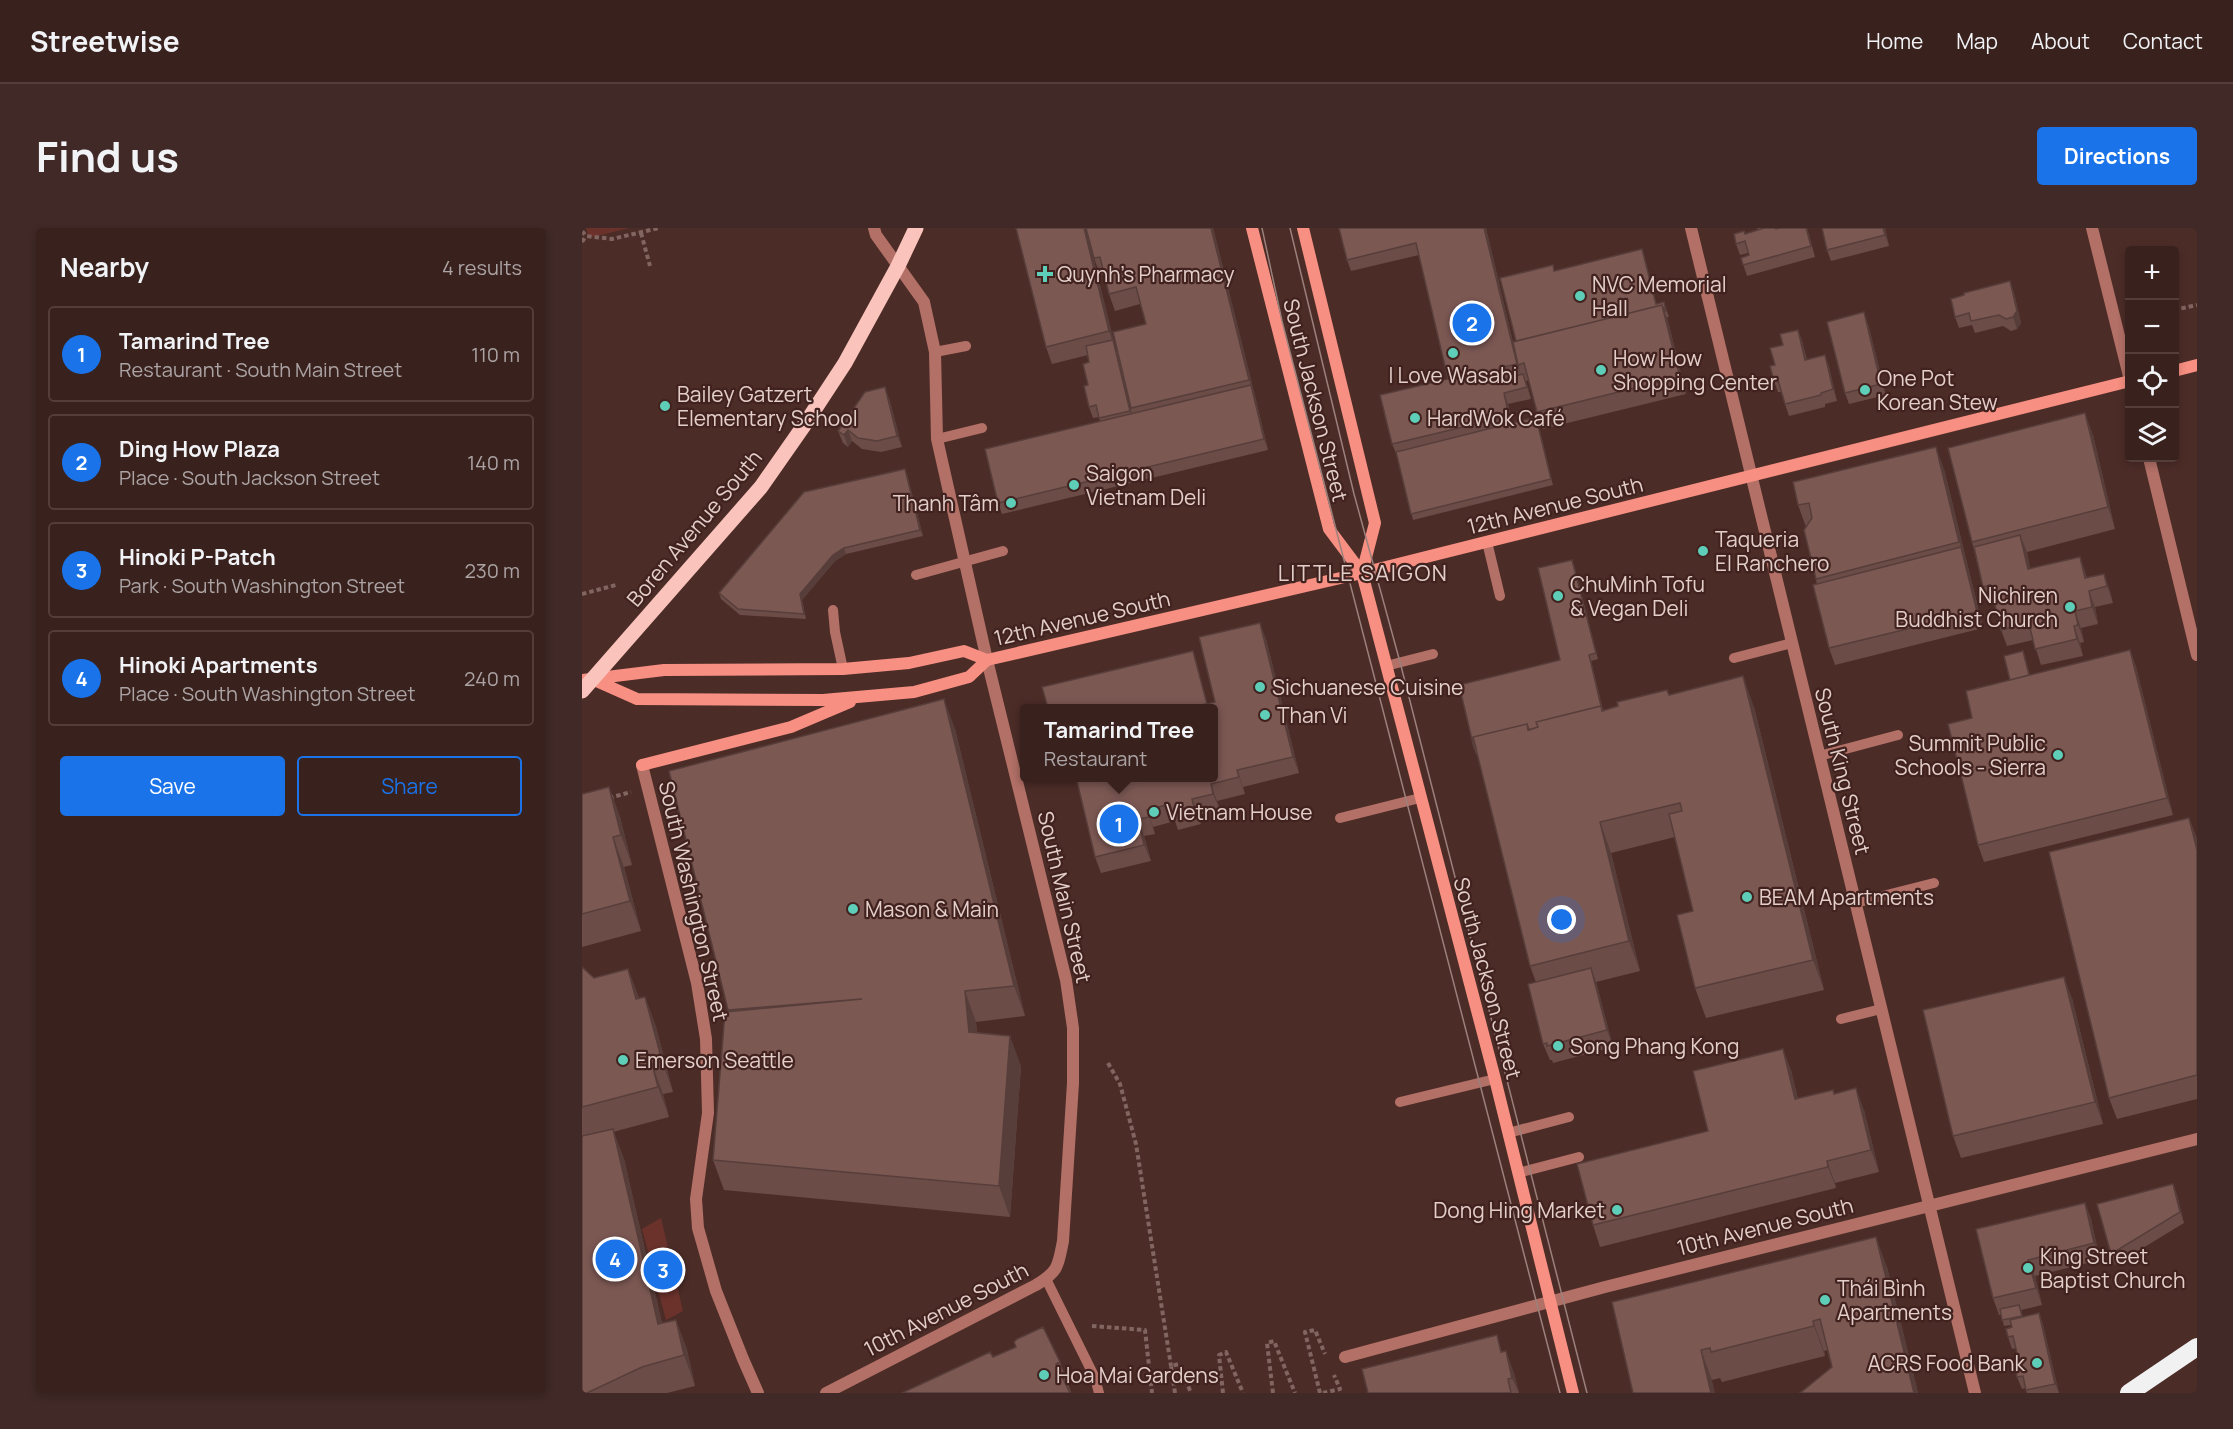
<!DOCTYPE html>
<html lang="en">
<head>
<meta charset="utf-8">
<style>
  :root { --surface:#39211d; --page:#402926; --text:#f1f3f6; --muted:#aba3a4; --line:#533e3b; --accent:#1a73e8 }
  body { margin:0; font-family:Manrope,sans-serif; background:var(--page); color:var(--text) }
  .controls { position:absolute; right:18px; top:18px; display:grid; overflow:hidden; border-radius:6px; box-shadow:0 3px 9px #0003 }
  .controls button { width:54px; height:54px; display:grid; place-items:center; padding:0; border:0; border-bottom:2px solid var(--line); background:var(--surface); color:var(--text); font:30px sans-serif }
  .you { position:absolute; left:980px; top:692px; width:21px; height:21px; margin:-15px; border:4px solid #fff; border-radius:50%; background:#1a73e8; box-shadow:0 0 0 9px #1a73e833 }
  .badge { display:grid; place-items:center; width:39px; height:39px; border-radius:50%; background:var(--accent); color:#fff; font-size:20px; font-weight:700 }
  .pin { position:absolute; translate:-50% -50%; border:3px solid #fff; box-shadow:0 2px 6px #0006 }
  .popup { position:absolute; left:438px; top:476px; width:198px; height:78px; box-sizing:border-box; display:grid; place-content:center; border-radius:6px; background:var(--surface); filter:drop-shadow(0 2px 4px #0005); font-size:20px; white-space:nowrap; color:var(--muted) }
  .popup b { font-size:22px; color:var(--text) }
  .popup::after { content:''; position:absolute; left:50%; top:100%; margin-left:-12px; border:12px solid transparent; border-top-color:var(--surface) }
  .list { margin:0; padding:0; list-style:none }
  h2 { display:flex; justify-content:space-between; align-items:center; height:78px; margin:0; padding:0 24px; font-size:26px }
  h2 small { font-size:20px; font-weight:400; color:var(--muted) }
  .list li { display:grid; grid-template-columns:39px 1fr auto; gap:18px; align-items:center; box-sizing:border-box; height:96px; margin:0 12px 12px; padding:0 12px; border:2px solid var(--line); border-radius:6px }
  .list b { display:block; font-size:22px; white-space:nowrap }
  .list p { margin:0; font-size:20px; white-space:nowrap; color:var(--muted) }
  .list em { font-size:20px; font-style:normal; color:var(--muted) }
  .actions { display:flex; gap:12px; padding:18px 24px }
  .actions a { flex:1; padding:14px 0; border:2px solid var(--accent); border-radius:6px; text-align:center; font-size:21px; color:var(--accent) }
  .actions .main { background:var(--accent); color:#fff }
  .icon { flex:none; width:33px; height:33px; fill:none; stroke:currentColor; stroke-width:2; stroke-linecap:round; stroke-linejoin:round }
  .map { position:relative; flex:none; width:1615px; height:1165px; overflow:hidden; border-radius:6px }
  header { display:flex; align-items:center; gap:36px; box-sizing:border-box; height:84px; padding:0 30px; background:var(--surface); border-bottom:2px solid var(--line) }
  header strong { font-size:28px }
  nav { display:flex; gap:33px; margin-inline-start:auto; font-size:21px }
  .intro { display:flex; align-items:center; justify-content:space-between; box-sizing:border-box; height:144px; padding:0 36px }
  h1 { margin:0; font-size:42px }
  .button { padding:15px 27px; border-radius:6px; background:var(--accent); color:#fff; font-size:21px; font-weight:700 }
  main { display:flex; gap:36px; padding:0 36px }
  aside { flex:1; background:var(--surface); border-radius:6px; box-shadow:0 3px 9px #0003 }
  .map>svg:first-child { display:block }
</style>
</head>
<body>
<header>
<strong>Streetwise</strong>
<nav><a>Home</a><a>Map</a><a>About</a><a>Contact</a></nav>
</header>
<div class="intro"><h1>Find us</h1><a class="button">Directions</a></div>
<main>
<aside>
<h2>Nearby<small>4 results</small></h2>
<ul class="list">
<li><span class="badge">1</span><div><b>Tamarind Tree</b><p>Restaurant · South Main Street</p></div><em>110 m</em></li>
<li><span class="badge">2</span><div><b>Ding How Plaza</b><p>Place · South Jackson Street</p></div><em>140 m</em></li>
<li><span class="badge">3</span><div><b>Hinoki P-Patch</b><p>Park · South Washington Street</p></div><em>230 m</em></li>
<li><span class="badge">4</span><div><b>Hinoki Apartments</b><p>Place · South Washington Street</p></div><em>240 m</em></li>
</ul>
<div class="actions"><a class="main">Save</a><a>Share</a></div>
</aside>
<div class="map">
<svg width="1615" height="1165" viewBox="0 0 1615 1165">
  <rect width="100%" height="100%" fill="#4c2c27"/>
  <!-- garden -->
  <path fill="#6b322b" d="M4 0H47L7 10Z
    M79 990 101 1083 84 1092 60 1001Z"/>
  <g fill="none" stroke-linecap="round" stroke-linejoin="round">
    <!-- path -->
    <path stroke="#816560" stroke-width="4" stroke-dasharray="4.5 3" stroke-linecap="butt" d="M0 3 4 8 30 11 77 0
      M59 5 68 38
      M0 14 4 8
      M1592 82 1615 77
      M0 366 34 357
      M27 570 49 564
      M526 835 538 856 554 916 589 1138
      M510 1098 563 1102 570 1165
      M593 1165 589 1138 597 1136 609 1165
      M641 1165 637 1127 644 1124 661 1165
      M691 1165 685 1115 692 1113 713 1165
      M738 1165 723 1104 733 1102 743 1126
      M741 1165 758 1161 752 1147"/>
    <!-- service -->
    <path stroke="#b27067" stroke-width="10" d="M353 124 384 118
      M355 211 400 200
      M905 314 918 368
      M334 347 421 323
      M251 382 253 404 261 441
      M1152 430 1210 415
      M804 438 851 426
      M1237 528 1316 507
      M758 590 838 570
      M1273 675 1352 655
      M1259 791 1299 781
      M818 874 913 851
      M926 905 987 889
      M936 945 997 929
      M464 1051 513 1150 517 1165"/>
    <!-- minor -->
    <path stroke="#b27067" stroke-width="12" d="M1109 0 1393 1165
      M1510 0 1548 152
      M1567 230 1615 427
      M60 537 115 755 124 811 126 885 114 971 116 1000 134 1063 161 1131 176 1165
      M763 1129 1023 1059 1615 911
      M244 1165 454 1057C477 1043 476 1038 481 1013L491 855V800L484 752 405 432 355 211 353 124 342 74 294 7 292 0"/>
    <!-- secondary -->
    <path stroke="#f78f82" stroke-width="12" d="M670 0 747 301 780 345 913 851 991 1165
      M721 0 793 295 780 345
      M1592 143 1615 137
      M10 451 55 471 241 472 332 464 387 449 405 432 780 345 1548 153
      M0 452 82 442 261 441 327 435 382 423 405 432
      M60 537 209 499 268 474"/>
    <!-- primary -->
    <path stroke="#fac3bb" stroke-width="15" d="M0 463 179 259 223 196 263 135 316 38 334 0"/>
    <!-- motorway -->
    <path stroke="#f1f1f1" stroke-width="18" d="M1547 1165 1615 1119"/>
    <!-- tram -->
    <path stroke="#9b807c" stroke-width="1.5" d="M680 0 700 93 978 1165
      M708 0 772 266 818 434 1005 1165"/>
  </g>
  <!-- wall -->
  <path fill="#6b4c47" d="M504 0H631L673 168 686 222 420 286 416 275 518 193 517 189 511 190 507 179 506 157 507 134 506 127 470 136 464 119 504 0 532 115 535 123 564 96 558 76 533 83 527 66 522 46 518 47 512 30Z
    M757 0H904L931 114 934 113 973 43 1062 27 1074 76 1084 80 1087 89H1085L1104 166 961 201 955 184 947 152 944 153 949 171 926 176 930 195 954 189 971 257 831 292 815 227 810 216 866 151 837 27 769 43 765 32Z
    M1175 0H1193L1194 1 1198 0H1225L1233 29 1165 48 1159 30 1167 27 1166 25 1158 27 1154 16 1163 6 1176 2Z
    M1240 0H1303L1307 18 1249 33 1245 22Z
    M1432 65 1439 95 1435 101 1429 103 1421 98 1393 105 1390 97 1377 100 1373 89Z
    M1286 96 1304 167 1267 176 1263 165Z
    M1216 102 1220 113 1225 132 1243 127 1247 139 1255 173 1243 176V179L1207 188 1199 164H1196L1192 153 1201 117Z
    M307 170 320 219 299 224 280 221 270 213 266 219 261 215 256 203Z
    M1511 207 1533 301 1445 324 1448 341 1498 329 1505 350 1522 346 1528 363 1531 375 1513 379 1516 396 1499 400 1502 414 1498 415 1501 428 1459 437 1451 412 1425 418 1419 402 1412 374 1407 376 1401 359 1390 314Z
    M1362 241 1401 400 1253 437 1247 420 1224 299 1216 277Z
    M325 247 341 308 264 326 253 333 220 372 224 391 158 387 139 371 137 365Z
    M992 337 1016 431 1009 433 1021 482 1087 466 1172 479 1242 762 1124 790 1113 760 1111 683 1093 609 1029 625 1058 743 1014 754 1031 819 971 835 970 832H968L961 816 954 754 948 738 895 526H894L892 520 978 432Z
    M684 411 717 545 661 559 663 566 635 573 638 582 616 587 619 596 596 602 593 593 571 599 573 606 562 608 569 633 519 645 513 629 494 549H632L466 480 611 423 625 476 633 474Z
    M1548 422 1554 439 1591 587 1402 634 1396 617 1380 546 1376 536 1390 490 1428 452 1441 423 1448 447Z
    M373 501 443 788 394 794 395 804 439 838 428 989 142 962 131 932 147 784 87 543Z
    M27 559 38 589 50 637 42 639 59 703 0 719V566Z
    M1607 590 1615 611V871L1535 891 1527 870Z
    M0 739 12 750 46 741 57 770 63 769 74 799 91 864 81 866 87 889 31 904 42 931 80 1095 94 1092 105 1122 113 1158 85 1165H0Z
    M1490 770 1521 896 1379 930 1371 908Z
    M1209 842 1216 871 1253 866 1282 882 1297 944 1253 955 1254 960 1018 1019 1011 997 1126 903Z
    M1591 956 1595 967 1602 995 1533 1037 1529 1026Z
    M1503 975 1509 991 1518 1032 1453 1048 1460 1077 1439 1082 1441 1089 1457 1085 1461 1097 1477 1165H1445L1443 1160 1440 1161 1435 1149 1438 1138 1434 1120 1430 1121 1426 1109 1430 1099 1429 1097 1422 1098 1419 1087H1417L1411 1070 1394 1001Z
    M1305 1039 1336 1165H1218L1250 1139 1246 1122 1242 1123 1243 1128 1140 1154 1138 1150 1130 1152 1030 1074Z
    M921 1124 932 1145 937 1165H786Z
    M411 1129 478 1134 489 1164H488Z"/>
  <!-- shaded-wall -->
  <path fill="#573e3a" d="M502 0H504L552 194 548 183 532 117 527 103Z
    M629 0H631L673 168 667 152Z
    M902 0H904L939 148 935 136Z
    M1301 0H1303L1307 18 1303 7Z
    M1428 53 1432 65 1439 95 1435 101 1431 89Z
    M1080 77 1086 93 1104 166 1098 149Z
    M1282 84 1286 96 1304 167 1299 156Z
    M1216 102 1220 113 1227 144 1223 132Z
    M1243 127 1247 139 1255 173 1251 161Z
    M941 146 946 158 949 171 945 159Z
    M669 157 673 168 686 222 682 211Z
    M303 159 307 170 320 219 315 208Z
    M922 165 926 176 931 199 927 188Z
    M1503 185 1511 207 1533 301 1526 279Z
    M954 189 956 195 971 257 969 251Z
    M266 202 270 213 266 219 262 207Z
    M1354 219 1362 241 1401 400 1395 384Z
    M323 241 325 247 341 308 338 302Z
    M1438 307 1445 324 1452 358 1446 341Z
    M262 320 264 326 253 333 220 372 224 391 218 366 251 327Z
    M1498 329 1504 346 1508 362 1503 350Z
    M990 332 992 337 1016 431 1014 425Z
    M1522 346 1528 363 1531 375 1525 358Z
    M1507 363 1513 379 1516 396 1510 379Z
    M1493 383 1499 400 1502 414 1496 397Z
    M678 395 684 411 717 545 711 529Z
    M1492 398 1498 415 1501 428 1495 411Z
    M1548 422 1554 439 1591 587 1585 570Z
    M1007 427 1009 433 1022 488 1019 478Z
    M1161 448 1172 479 1242 762 1231 732Z
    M362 471 373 501 443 788 432 758Z
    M655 542 661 559 663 566 657 549Z
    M629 556 635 573 638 582 631 566Z
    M27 559 38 589 50 637 39 607Z
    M610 571 616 587 619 596 612 579Z
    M565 582 571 599 573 606 567 589Z
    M1607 590 1615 611V622Z
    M556 591 562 608 569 633 562 617Z
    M1018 594 1029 625 1058 743 1047 713Z
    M31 609 42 639 59 703 48 673Z
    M1009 740 1015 757 1031 819 1025 802Z
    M46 741 57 771H54Z
    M1482 749 1490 770 1521 896 1513 874Z
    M383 763 394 794 398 834 387 804Z
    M63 769 74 799 91 864 80 833Z
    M428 808 439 838 428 989 417 958Z
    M1201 821 1209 842 1221 893 1213 871Z
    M70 836 81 866 87 889 76 859Z
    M1274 860 1282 882 1297 944 1289 922Z
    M31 901 42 931 87 1126 76 1096Z
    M1245 933 1253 955 1254 960 1246 939Z
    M1591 956 1595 967 1602 995 1598 984Z
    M1503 975 1509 991 1518 1032 1512 1015Z
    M1294 1009 1305 1039 1336 1165H1332Z
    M1446 1032 1453 1048 1460 1077 1454 1060Z
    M1457 1085 1461 1097 1477 1165 1473 1156Z
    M94 1092 105 1122 113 1158 102 1127Z
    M1231 1093 1242 1123 1243 1128 1232 1098Z
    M1119 1122 1130 1152 1133 1165H1129Z
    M924 1123 932 1145 937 1165 930 1150Z"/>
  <!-- building -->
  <path fill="#7c5853" stroke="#573e3a" stroke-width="1.5" d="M434 0H502L527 103 464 119Z
    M504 0H629L667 152 549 180 531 104 564 96 554 59 527 66 518 29 512 30Z
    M757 0H902L935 136 917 140 919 152 941 146 945 159 922 165 927 188 810 216 798 167 866 151 834 15 765 32Z
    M1182 0H1193L1194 1 1198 0H1224L1229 18 1161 37 1159 30 1167 27 1163 13 1154 16 1152 6 1162 3 1163 6Z
    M1240 0H1301L1303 7 1245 22Z
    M1060 21 1074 76 1082 74 1084 83H1083L1080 77 934 113 918 50 971 37 972 43Z
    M1428 53 1435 83 1431 89 1424 91 1417 87 1389 93 1387 85 1373 89 1369 71 1382 67V65Z
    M1080 77 1098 149 955 184 942 135 936 137 931 114Z
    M1282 84 1299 156 1263 165 1245 94Z
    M1216 102 1223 132 1243 127 1251 161 1239 165V167L1203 176 1196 152 1192 153 1188 138 1193 137 1188 120 1201 117 1198 106Z
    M531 112 548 183 517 190 514 177 507 179 502 158 506 157 501 136 507 134 504 118Z
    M669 157 682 211 416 275 403 221Z
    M303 159 315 208 295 213 276 210 266 202 262 207 256 203 283 164Z
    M1503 185 1526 279 1390 314 1366 220Z
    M954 189 969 251 829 286 814 224Z
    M1354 219 1377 314 1234 351 1222 302 1230 290 1227 275 1216 277 1211 254Z
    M323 241 338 302 262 320 251 327 218 366 222 386 156 381 137 365 222 264Z
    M1438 307 1446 341 1498 329 1503 350 1522 346 1525 358 1507 363 1510 379 1493 383 1496 397 1492 398 1495 411 1453 421 1447 395 1419 402 1408 357 1401 359 1392 319Z
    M1379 319 1395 384 1247 420 1231 357Z
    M990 332 1014 425 1007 427 1020 482 1019 478 954 494 956 499 947 502 945 496 891 509 894 520H892L877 457 978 432 956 340Z
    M678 395 711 529 655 542 657 549 629 556 631 566 610 571 612 579 590 585 588 576 565 582 567 589 556 591 562 617 513 629 494 549H632V480H606L633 474 617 409Z
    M1548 422 1585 570 1396 617 1379 547 1384 545 1381 534 1376 536 1366 496 1390 490 1384 463Z
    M611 423 625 476 606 480H466L460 459Z
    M1441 423 1447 447 1428 452 1422 428Z
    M1161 448 1231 732 1113 760 1095 687 1111 683 1087 586 1100 583 1098 575 1018 594 1047 713 948 738 891 509 945 496 946 502 956 499 954 494 1019 478 1020 483 1036 478 1035 474 1085 462 1087 467Z
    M362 471 432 758 383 763 387 804 428 808 417 958 131 932 143 784 280 771 146 782 87 543Z
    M27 559 39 607 31 609 48 673 0 686V566Z
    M1607 590 1615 622V847L1527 870 1467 624Z
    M0 739 12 750 46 741 54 771 63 769 80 833 70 836 76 859 0 879Z
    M1009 740 1025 802 965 818V815L961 816 946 756Z
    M1482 749 1513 874 1371 908 1341 782Z
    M1201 821 1213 871 1251 862 1252 866 1274 860 1289 922 1245 933 1246 939 1011 997 995 936 1126 903 1111 843Z
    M31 901 76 1096 94 1092 102 1127 60 1139 5 1165H0V908Z
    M1591 956 1598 984 1529 1026 1515 976Z
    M1503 975 1512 1015 1446 1032 1454 1060 1411 1070 1394 1001Z
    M1294 1009 1332 1165H1218L1250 1139 1238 1091 1231 1093 1232 1098 1129 1124 1128 1120 1119 1122 1129 1165H1051L1030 1074Z
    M1437 1077 1440 1088 1420 1092 1418 1081Z
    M1457 1085 1473 1156 1444 1162 1441 1148 1435 1149 1433 1140 1438 1138 1431 1108 1426 1109 1424 1101 1430 1099 1428 1092Z
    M461 1099 478 1134 474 1136 488 1165H320L408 1124 411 1129 434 1119 432 1114 435 1111Z
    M915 1107 919 1124 924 1123 930 1150 926 1151 929 1165H786L780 1141Z"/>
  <!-- markers -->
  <g fill="#5eceb8" stroke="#41221e" stroke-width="2">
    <path d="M460 37h6v6h6v6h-6v6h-6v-6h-6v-6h6z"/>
    <circle cx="998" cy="68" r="6"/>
    <circle cx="871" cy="125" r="6"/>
    <circle cx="1019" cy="142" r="6"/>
    <circle cx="1283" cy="162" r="6"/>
    <circle cx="83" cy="178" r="6"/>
    <circle cx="833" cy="190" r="6"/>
    <circle cx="492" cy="257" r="6"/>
    <circle cx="429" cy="275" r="6"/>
    <circle cx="1121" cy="323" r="6"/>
    <circle cx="976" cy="368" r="6"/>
    <circle cx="1488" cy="379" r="6"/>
    <circle cx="678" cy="459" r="6"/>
    <circle cx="683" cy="487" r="6"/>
    <circle cx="1476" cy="527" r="6"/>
    <circle cx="572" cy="584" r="6"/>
    <circle cx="1165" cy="669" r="6"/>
    <circle cx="271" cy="681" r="6"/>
    <circle cx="976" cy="818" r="6"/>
    <circle cx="41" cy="832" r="6"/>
    <circle cx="1035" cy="982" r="6"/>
    <circle cx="1446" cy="1040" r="6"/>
    <circle cx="1243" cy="1072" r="6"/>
    <circle cx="1455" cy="1135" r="6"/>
    <circle cx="462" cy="1147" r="6"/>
  </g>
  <g text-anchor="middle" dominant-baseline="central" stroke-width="4.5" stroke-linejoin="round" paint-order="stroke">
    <!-- poi labels -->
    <g font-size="21" fill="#e3ceca" stroke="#41221e" text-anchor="start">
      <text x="475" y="46">Quynh's Pharmacy</text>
      <text x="1010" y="56">NVC Memorial<tspan x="1010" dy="24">Hall</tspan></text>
      <text x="1031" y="130">How How<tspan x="1031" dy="24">Shopping Center</tspan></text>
      <text x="871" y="147" text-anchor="middle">I Love Wasabi</text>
      <text x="1295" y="150">One Pot<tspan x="1295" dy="24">Korean Stew</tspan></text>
      <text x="95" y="166">Bailey Gatzert<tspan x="95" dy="24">Elementary School</tspan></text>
      <text x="845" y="190">HardWok Café</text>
      <text x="504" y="245">Saigon<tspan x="504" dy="24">Vietnam Deli</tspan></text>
      <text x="417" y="275" text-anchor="end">Thanh Tâm</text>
      <text x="1133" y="311">Taqueria<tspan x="1133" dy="24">El Ranchero</tspan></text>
      <text x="988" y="356">ChuMinh Tofu<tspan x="988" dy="24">&amp; Vegan Deli</tspan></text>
      <text x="1476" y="367" text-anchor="end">Nichiren<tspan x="1476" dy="24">Buddhist Church</tspan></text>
      <text x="690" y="459">Sichuanese Cuisine</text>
      <text x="695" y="487">Than Vi</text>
      <text x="1464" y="515" text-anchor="end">Summit Public<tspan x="1464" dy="24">Schools - Sierra</tspan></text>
      <text x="584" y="584">Vietnam House</text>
      <text x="1177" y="669">BEAM Apartments</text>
      <text x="283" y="681">Mason &amp; Main</text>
      <text x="988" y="818">Song Phang Kong</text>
      <text x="53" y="832">Emerson Seattle</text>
      <text x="1023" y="982" text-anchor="end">Dong Hing Market</text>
      <text x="1458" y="1028">King Street<tspan x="1458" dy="24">Baptist Church</tspan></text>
      <text x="1255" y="1060">Thái Bình<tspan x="1255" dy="24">Apartments</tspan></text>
      <text x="1443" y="1135" text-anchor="end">ACRS Food Bank</text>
      <text x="474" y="1147">Hoa Mai Gardens</text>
    </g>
    <!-- street labels -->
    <g font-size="21" fill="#e3ceca" stroke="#41221e">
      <text transform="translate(734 172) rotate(76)">South Jackson Street</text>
      <text transform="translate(973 277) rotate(-14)">12th Avenue South</text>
      <text transform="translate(112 300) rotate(-50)">Boren Avenue South</text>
      <text transform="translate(500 390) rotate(-13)">12th Avenue South</text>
      <text transform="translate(1261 543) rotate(76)">South King Street</text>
      <text transform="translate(483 669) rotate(77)">South Main Street</text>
      <text transform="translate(112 673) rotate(77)">South Washington Street</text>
      <text transform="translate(906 750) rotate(75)">South Jackson Street</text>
      <text transform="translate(1183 998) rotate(-14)">10th Avenue South</text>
      <text transform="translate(364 1081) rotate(-27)">10th Avenue South</text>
    </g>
    <!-- neighbourhood labels -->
    <g font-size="22" letter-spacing="1.5" fill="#e3ceca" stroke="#41221e">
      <text x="781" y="345">LITTLE SAIGON</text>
    </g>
  </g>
</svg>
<div class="controls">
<button>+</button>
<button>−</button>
<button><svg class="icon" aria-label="locate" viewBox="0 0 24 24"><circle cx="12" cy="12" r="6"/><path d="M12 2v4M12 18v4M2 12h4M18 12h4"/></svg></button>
<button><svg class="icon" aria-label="layers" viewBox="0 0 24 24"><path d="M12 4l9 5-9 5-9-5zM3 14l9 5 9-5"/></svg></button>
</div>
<div class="you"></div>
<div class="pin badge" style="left:537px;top:596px">1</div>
<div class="popup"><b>Tamarind Tree</b>Restaurant</div>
<div class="pin badge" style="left:890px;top:95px">2</div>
<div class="pin badge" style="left:81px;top:1042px">3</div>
<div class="pin badge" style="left:33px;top:1031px">4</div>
</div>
</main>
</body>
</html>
